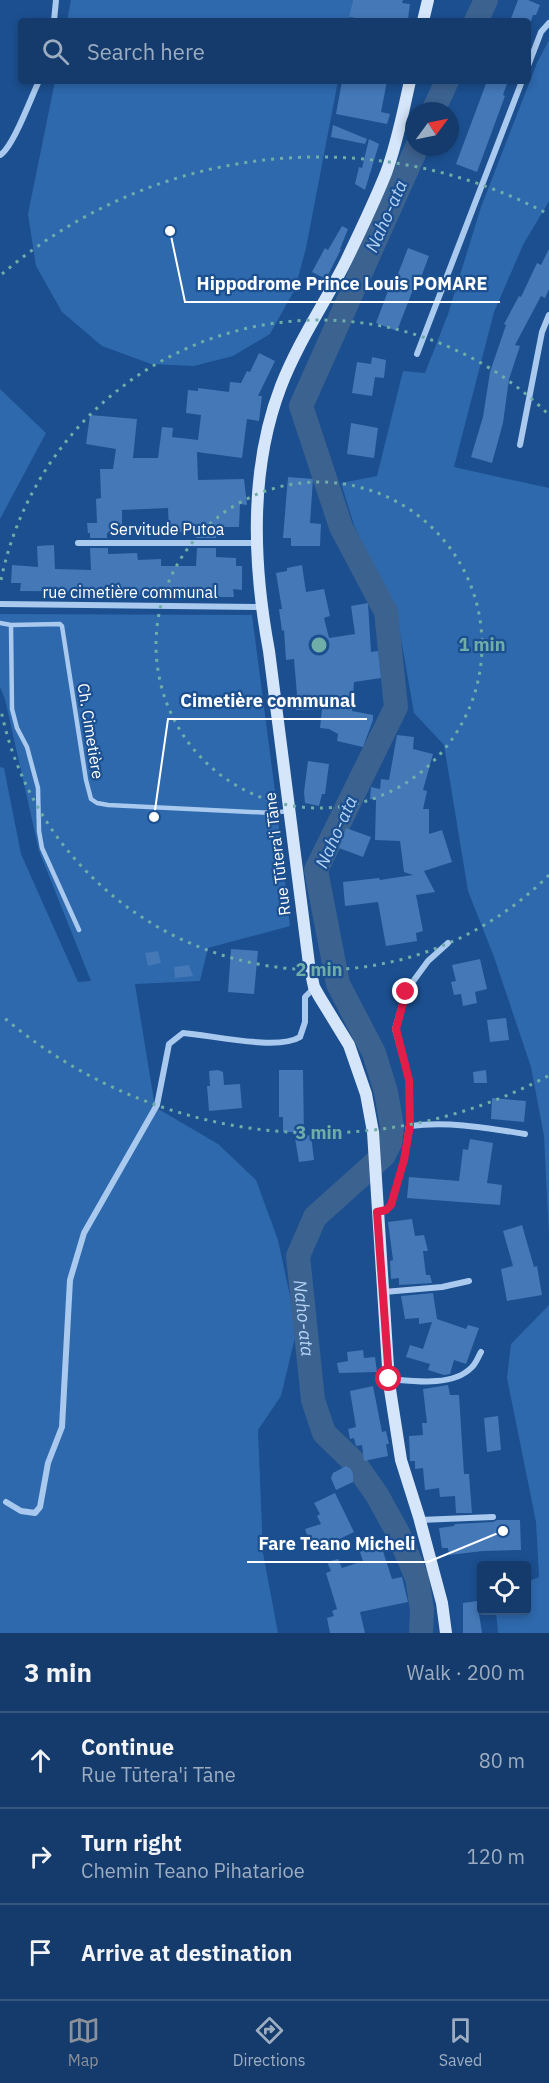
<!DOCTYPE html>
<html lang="en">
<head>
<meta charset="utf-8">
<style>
  :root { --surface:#143b6b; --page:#214673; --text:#f1f3f6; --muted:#9dadc1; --line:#33557e; --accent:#8c9099 }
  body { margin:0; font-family:"IBM Plex Sans",sans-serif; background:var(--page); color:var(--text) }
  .controls { position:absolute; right:18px; bottom:18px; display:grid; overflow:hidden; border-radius:6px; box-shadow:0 3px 9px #0003 }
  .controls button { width:54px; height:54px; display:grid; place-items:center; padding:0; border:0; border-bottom:2px solid var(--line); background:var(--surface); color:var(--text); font:30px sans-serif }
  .compass { position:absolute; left:405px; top:102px; width:54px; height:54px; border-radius:50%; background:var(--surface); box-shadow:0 3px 9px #0003; rotate:57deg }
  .stop { position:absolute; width:18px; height:18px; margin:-14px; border:4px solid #e11d48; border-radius:50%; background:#fff }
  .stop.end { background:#e11d48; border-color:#fff; box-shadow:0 2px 6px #0008 }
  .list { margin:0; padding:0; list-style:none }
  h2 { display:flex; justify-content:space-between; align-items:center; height:78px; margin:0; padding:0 24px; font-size:26px }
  h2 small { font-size:20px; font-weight:400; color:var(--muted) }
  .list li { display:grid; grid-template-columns:39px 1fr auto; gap:18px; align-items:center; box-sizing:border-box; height:96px; padding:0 24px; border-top:2px solid var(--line) }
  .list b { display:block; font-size:22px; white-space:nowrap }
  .list p { margin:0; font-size:20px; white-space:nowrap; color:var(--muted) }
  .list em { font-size:20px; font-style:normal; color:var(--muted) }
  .icon { flex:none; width:33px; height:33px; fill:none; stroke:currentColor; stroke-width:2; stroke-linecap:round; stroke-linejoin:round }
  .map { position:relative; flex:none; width:549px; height:1633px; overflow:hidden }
  .search { position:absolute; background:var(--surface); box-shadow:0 3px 9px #0003; left:18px; right:18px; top:18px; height:66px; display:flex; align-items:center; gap:15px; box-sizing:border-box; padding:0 21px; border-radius:6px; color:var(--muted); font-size:22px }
  .sheet { height:366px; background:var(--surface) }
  nav { display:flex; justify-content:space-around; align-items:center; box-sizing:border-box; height:84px; border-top:2px solid var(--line); background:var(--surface); font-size:16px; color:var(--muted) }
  nav a { display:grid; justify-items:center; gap:3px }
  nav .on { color:var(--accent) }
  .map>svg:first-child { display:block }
</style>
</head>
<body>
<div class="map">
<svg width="549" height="1633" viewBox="0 0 549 1633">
  <rect width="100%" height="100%" fill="#1b4f8f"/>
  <!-- green -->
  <path fill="#2e69ad" d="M71 0H353L349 21H67Z
    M549 40V201L523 245 494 312 454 467 549 488V1236L544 1136 531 1067 494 957 468 891 444 745 414 713 397 616 354 525 341 483 377 476 403 371 425 373 448 314 481 207 537 63Z
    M55 81H338L306 248 295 289 270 334 233 356 194 366 151 364 102 346 62 312 36 266 28 214Z
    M0 389 46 433 0 519Z
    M0 614 252 615 274 784 290 926 208 948 200 981 135 984 155 1107 218 1144 256 1180 278 1240 297 1329 281 1396 258 1430 263 1553 278 1633H0V767L4 768 21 854 78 982 91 981 39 851 5 699 0 687Z
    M549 1305V1633H498L496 1611 526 1610 527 1582 539 1577 536 1522 507 1378 511 1344Z"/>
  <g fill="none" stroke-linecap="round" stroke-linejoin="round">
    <!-- river -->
    <g stroke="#3c6290" stroke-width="24">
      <path d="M476 21 486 0"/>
      <path d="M433 111 447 81"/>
      <path id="s1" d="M417 147 301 406 341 527 386 612 396 707 316 870 338 984 374 1053 386 1092 392 1127 390 1143 384 1155 315 1217 298 1256 313 1400 324 1433 354 1462 377 1495 398 1533 417 1578 422 1610 421 1633"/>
    </g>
  </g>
  <!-- building -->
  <path fill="#4478b7" d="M353 0H403L402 3 410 4 408 19 375 21 349 17Z
    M518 0H528L540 5 536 15H533L531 21H510Z
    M342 81H387L381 112 390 114 387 124 336 114Z
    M487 81H508L503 95 505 96 477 172 456 164Z
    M333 125 367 139 365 144 331 137Z
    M369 139 379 144 365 190 355 184 359 167 362 168Z
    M342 226 348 229 340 249H341L326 279 312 272 325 248 328 250Z
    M408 248 429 256 417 288 414 287 397 331 376 323 388 291 391 292Z
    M549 249V289L545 298 541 296 515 345 520 346 509 379 503 423 492 463 471 457 483 417 490 372 506 325 504 324 519 296 521 297 537 263 541 265Z
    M259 353 275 361 258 396H262L259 421 247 419 242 458 197 452 198 480 244 479 247 505 240 504 239 527H216V538H196V532H169L168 508 122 510V526H116V533H107V538H90V533H88L87 523H97L96 499 101 498 100 469H113L116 449 86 444 90 415 137 419 133 458H158L162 427 173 428 172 437 198 440 201 415 186 413 188 390 198 391V388L229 392 230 382 241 383 247 371 250 372Z
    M372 357 386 360 384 378 375 377 372 396 352 393 357 362 371 364Z
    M351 423 378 428 374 458 347 454Z
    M288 477 313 479 310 523 321 524 320 546H291V538H283Z
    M54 545 55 569 91 570 90 548H108V554L137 553 138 560 161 559V566H196L197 548H216V557L236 558V566H242V590L233 589 234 597H213L212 590 204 589 162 591 159 596 127 595V592L20 591 21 583H11L12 565 38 567 37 546Z
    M302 565 306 592 324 589 330 616 324 618 329 638 355 634 351 606 368 603 371 652 378 651 381 678 354 682 352 711 373 715V720L363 747 337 741 338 734 329 729 320 728 322 709 296 710 297 695 294 659 286 660 284 630 282 631 279 609H282L276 573 287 571V568Z
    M397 735 414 737 413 749 433 754 423 790 427 791 423 809H429V834L442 830 452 862 424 871 435 892 416 895 423 931 416 933 417 941 386 946 378 902 345 906 343 882 379 878 380 880 413 875 404 872 400 841 375 840 376 800 370 799 371 787 380 789 381 779 389 780Z
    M308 761 329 764 325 794H322L319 806 305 803 304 792Z
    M346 828 371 837 363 857 339 848Z
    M231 949 258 951 254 994 228 992Z
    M158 951 161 963 148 966 145 953Z
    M480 959 487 989 475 992 477 1003 463 1006 461 994 454 995 451 982 456 981 452 965Z
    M189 965 193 976 175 978 174 967Z
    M506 1018 509 1040 490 1042 487 1020Z
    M218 1070 223 1072 224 1085 240 1084 242 1108 209 1111 207 1086H210L209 1071Z
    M279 1070H303L304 1136 311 1135 314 1160 299 1162 294 1132H283V1117H279Z
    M486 1070 487 1083H474L473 1072Z
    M492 1098 526 1101 524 1122 491 1119Z
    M470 1139 493 1143 487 1183 502 1185 500 1205 407 1198 409 1177 459 1181 463 1149 468 1150Z
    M412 1219 415 1236 424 1235 428 1251H423L426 1275H430L432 1283 399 1285V1278L391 1279 390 1261 393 1260 388 1222Z
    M522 1225 534 1267 537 1266 542 1295 507 1301 501 1269 513 1266 503 1231Z
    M433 1293 437 1319 466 1329 468 1325 479 1328 466 1364 454 1360 450 1374 444 1375 428 1370 430 1364 406 1357 410 1345 423 1349 432 1322 419 1324V1318L405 1319 401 1296Z
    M363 1350 364 1358 375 1357 377 1372 339 1373 337 1363 348 1361 347 1352Z
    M448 1385 450 1395H459L464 1474H469L472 1513H456L455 1496 440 1497 439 1488 425 1490 423 1468 415 1469V1461H410L409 1436 423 1435 422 1423H427L423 1389Z
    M373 1386 382 1432 386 1431 389 1444H386L388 1456 364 1461 362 1445 356 1446 354 1438 350 1439 348 1429 356 1427 350 1391Z
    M498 1416 501 1450 487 1452 484 1418Z
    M346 1466 351 1469 353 1474V1482L336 1490 331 1478 333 1473Z
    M335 1493 354 1532 313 1552 305 1529 321 1524 317 1516 320 1514 314 1503Z
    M497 1520H520L521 1550 483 1551 449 1555 448 1548H442L439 1528 454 1526 455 1524 493 1522Z
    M381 1545 392 1579 402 1577 408 1602 360 1612 365 1633H330L327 1618 334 1616 332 1611 337 1609 326 1573 331 1571 327 1562 338 1559 342 1568 363 1561 360 1552Z
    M477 1601 482 1633H463V1603Z"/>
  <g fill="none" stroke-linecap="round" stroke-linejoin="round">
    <!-- lane -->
    <path stroke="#a9c9ee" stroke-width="4.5" d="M0 623 11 625 12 709 17 728 27 747 38 788 39 831 42 848 79 930
      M11 625 60 624 62 626 86 780 91 799 97 803 108 805 272 813 288 811"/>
    <!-- street -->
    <path stroke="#a9c9ee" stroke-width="6" d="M54 21 56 0
      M528 66 541 32 549 23
      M0 155C13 148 31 97 39 81
      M417 354 522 81
      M520 445 542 332 549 315
      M78 543H256
      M0 604 261 607
      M410 1126C449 1121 487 1128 525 1134
      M377 1212 386 1210 391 1205 404 1160 410 1118 409 1080 395 1029 406 991 428 961 448 943
      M384 1292 442 1287 469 1281
      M389 1379C413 1381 452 1387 471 1368 476 1364 478 1357 481 1352
      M6 1502 21 1511 35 1513 40 1507 48 1463 62 1427 70 1280 84 1233 157 1105 169 1044 183 1033C211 1035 278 1051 300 1037L305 1022V997L314 988
      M420 1520 493 1517"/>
    <!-- secondary -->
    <path stroke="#d6e6fa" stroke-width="12" d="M423 21 428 0
      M410 81C403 112 397 144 386 173 374 203 360 232 346 261 325 303 298 342 281 386 249 469 253 565 269 651L309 964 314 987 319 996 349 1045 366 1094 373 1132 389 1383 401 1460 419 1517 442 1603 446 1633"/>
  </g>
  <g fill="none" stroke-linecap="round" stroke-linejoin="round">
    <!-- route -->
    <path stroke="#e11d48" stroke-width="8" d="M389 1379 377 1212 386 1210 391 1205 404 1160 410 1125 409 1080 396 1029 406 992"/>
  </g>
  <!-- distance rings -->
  <g fill="none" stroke="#6fada8" stroke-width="3" stroke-dasharray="3 6">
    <circle cx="319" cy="645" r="163"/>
    <path d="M549 875A325 325 0 0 1 1 710M1 580A325 325 0 0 1 549 415"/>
    <path d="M548 1076A488 488 0 0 1 2 1016M2 274A488 488 0 0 1 548 214"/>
  </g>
  <g text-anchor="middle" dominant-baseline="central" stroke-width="4.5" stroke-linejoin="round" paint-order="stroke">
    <!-- street labels -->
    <g font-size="16" fill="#fff" stroke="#1b4f8f">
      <text x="167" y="529">Servitude Putoa</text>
      <text x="130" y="592">rue cimetière communal</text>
      <text transform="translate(91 731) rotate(81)">Ch. Cimetière</text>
      <text transform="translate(277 854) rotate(-97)">Rue Tūtera'i Tāne</text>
    </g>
    <!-- water labels -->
    <g font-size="18" font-style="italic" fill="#b5d3f5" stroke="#1b4f8f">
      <text transform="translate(386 216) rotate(-66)">Naho-ata</text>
      <text transform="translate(336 832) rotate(-66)">Naho-ata</text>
      <text stroke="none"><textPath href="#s1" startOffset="1282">Naho-ata</textPath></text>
    </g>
  </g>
  <circle cx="319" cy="645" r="9" fill="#6fada8" stroke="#1b4f8f" stroke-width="3"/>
  <g font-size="18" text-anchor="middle" font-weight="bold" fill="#6fada8" stroke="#1b4f8f" stroke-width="4.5" stroke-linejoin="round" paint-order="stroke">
    <text x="482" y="651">1 min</text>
    <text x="319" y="976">2 min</text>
    <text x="319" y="1139">3 min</text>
  </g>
  <!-- callouts -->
  <path fill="none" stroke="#fff" stroke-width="2" d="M170 231L185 302H500M154 817L168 719H367M503 1531L428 1562H247"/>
  <g fill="#fff" stroke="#1b4f8f" stroke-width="2">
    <circle cx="170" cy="231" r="6"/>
    <circle cx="154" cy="817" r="6"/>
    <circle cx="503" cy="1531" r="6"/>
  </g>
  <g font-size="18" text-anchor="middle" font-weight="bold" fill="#fff" stroke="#1b4f8f" stroke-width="4.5" stroke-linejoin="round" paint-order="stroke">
    <text x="342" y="290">Hippodrome Prince Louis POMARE</text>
    <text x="268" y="707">Cimetière communal</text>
    <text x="337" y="1550">Fare Teano Micheli</text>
  </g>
</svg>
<div class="controls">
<button><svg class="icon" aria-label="locate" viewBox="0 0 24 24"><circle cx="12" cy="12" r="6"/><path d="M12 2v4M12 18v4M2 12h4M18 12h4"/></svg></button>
</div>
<svg class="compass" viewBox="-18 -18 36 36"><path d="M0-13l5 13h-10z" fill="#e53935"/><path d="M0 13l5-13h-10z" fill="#9dadc1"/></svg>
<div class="stop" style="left:389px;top:1379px"></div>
<div class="stop end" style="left:406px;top:992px"></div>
<div class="search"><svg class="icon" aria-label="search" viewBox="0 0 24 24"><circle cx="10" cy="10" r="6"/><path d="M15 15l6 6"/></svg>Search here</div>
</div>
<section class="sheet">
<h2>3 min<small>Walk · 200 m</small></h2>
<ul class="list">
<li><svg class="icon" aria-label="ahead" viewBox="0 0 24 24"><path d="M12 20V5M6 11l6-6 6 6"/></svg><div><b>Continue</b><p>Rue Tūtera'i Tāne</p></div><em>80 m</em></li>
<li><svg class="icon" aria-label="right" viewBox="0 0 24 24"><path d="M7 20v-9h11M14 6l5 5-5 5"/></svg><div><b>Turn right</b><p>Chemin Teano Pihatarioe</p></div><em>120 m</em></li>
<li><svg class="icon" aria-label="arrive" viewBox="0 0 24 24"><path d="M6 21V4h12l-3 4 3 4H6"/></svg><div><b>Arrive at destination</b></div></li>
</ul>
</section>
<nav>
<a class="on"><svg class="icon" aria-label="map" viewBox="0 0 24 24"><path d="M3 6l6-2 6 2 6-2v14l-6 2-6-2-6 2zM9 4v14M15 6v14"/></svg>Map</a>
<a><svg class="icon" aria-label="directions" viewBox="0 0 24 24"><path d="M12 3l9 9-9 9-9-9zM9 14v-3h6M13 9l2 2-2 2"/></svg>Directions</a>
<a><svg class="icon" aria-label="saved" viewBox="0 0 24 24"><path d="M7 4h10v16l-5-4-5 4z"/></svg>Saved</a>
</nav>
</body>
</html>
